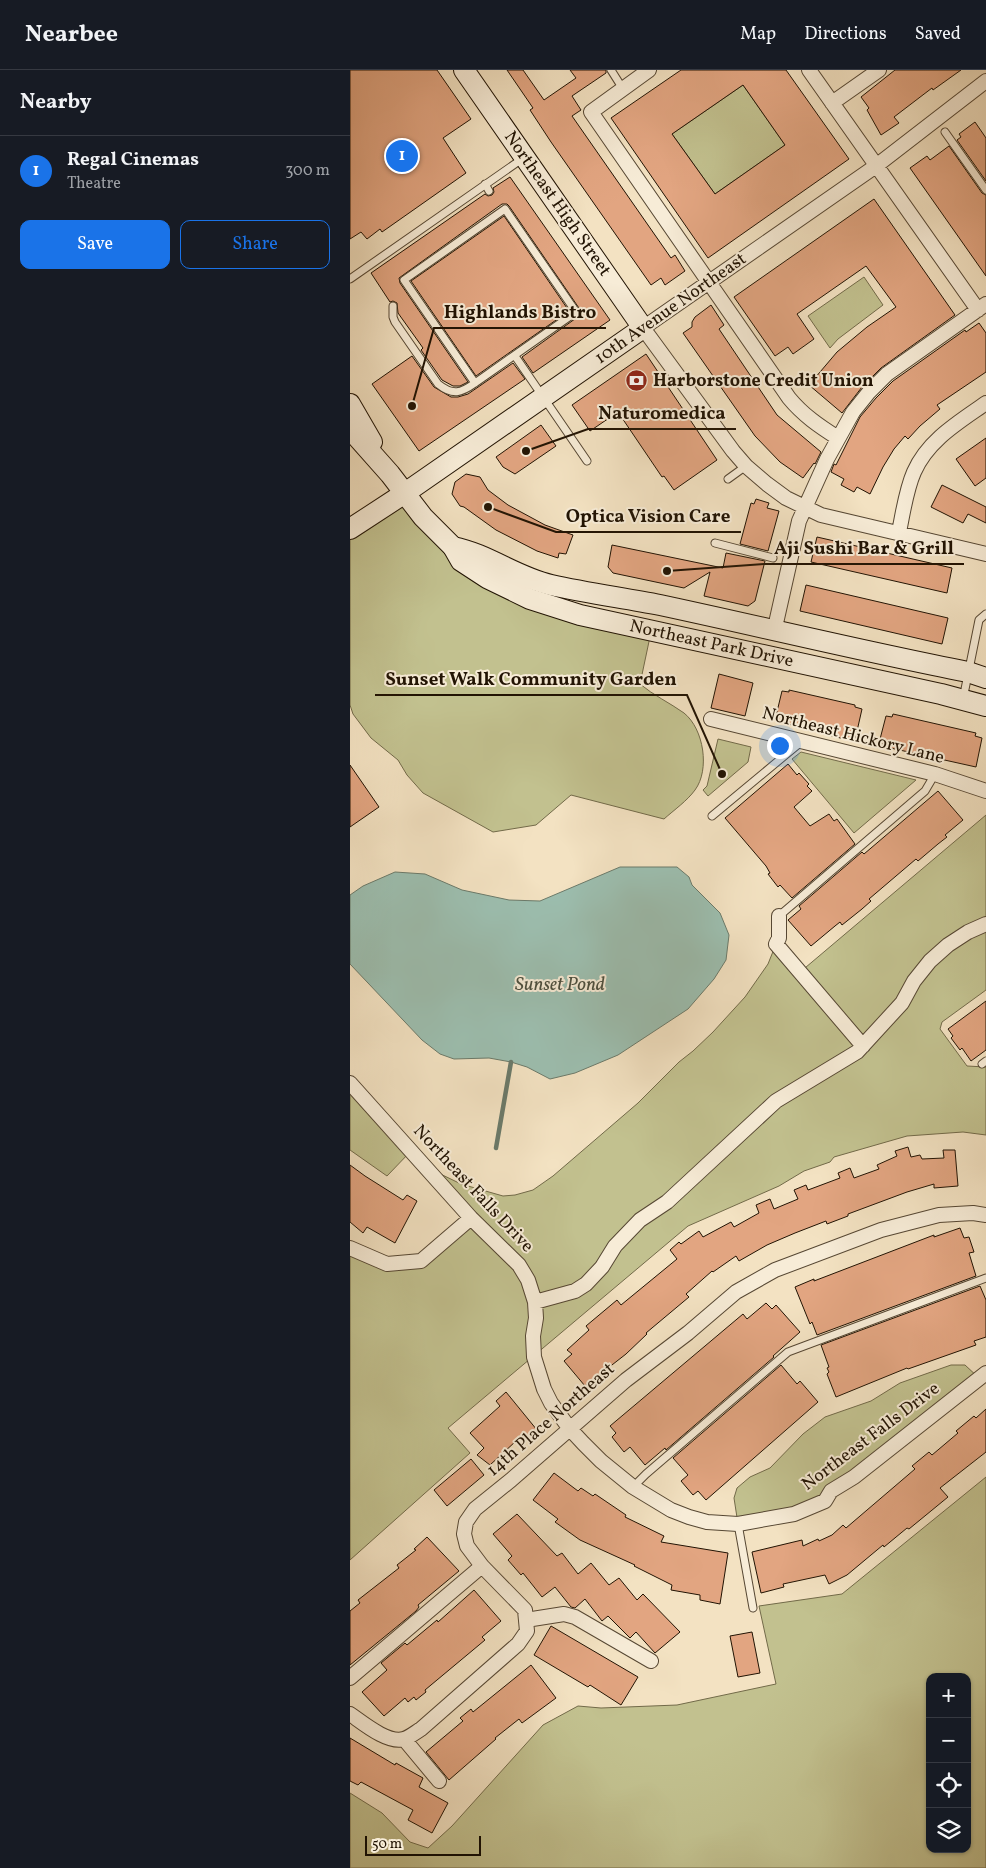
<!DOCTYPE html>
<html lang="en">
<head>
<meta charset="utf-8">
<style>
  :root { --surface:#171b24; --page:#242831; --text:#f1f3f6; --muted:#9ea1a6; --line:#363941; --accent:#1a73e8 }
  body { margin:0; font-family:Vollkorn,serif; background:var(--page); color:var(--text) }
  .controls { position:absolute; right:15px; bottom:15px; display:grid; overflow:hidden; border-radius:10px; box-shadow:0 1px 4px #0004 }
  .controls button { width:45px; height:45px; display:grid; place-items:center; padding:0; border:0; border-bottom:1px solid var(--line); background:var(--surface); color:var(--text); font:25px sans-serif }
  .scale { position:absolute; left:15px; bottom:12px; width:116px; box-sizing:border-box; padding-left:5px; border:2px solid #211303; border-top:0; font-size:14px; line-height:18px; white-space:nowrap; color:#211303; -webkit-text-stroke:4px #f7ecd7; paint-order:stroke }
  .you { position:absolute; left:429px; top:675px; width:18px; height:18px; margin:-12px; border:4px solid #fff; border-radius:50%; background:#1a73e8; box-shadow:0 0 0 8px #1a73e833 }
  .badge { display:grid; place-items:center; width:32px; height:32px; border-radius:50%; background:var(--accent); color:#fff; font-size:16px; font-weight:700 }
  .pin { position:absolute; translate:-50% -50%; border:2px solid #fff; box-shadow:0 1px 5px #0006 }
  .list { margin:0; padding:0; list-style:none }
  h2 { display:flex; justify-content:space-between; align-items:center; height:65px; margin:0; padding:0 20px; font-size:21px }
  h2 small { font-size:16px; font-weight:400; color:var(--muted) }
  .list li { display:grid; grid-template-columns:32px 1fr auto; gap:15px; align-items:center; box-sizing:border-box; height:70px; padding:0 20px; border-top:1px solid var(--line) }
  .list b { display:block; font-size:19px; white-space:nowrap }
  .list p { margin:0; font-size:16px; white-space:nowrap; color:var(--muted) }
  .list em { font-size:16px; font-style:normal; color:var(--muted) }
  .actions { display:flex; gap:10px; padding:15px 20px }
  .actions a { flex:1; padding:11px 0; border:1px solid var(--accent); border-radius:10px; text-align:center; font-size:18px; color:var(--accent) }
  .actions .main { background:var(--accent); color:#fff }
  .icon { flex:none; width:28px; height:28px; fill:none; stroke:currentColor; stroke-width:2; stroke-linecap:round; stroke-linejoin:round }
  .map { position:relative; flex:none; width:636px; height:1798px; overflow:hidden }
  header { display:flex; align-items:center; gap:30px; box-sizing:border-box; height:70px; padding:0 25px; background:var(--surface); border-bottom:1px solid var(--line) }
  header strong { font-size:24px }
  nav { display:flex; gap:28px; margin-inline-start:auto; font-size:18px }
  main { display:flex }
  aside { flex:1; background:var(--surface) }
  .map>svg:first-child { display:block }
</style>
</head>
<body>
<header>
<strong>Nearbee</strong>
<nav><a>Map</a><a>Directions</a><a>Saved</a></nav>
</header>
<main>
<aside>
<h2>Nearby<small></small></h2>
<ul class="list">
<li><span class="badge">1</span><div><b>Regal Cinemas</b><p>Theatre</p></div><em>300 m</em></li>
</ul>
<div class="actions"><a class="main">Save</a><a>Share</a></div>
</aside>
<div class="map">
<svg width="636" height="1798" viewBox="0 0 636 1798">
  <rect width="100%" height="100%" fill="#f3e2c2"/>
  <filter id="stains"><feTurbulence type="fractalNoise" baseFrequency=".004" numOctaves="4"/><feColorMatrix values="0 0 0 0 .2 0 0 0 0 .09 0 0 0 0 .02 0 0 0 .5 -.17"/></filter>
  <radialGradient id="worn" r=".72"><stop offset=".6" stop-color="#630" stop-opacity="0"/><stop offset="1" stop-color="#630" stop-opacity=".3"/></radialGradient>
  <!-- green -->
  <path fill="#c2c18f" stroke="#726a49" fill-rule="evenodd" d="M393 15 435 75 365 124 322 64Z
    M514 207 533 235 488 269 480 278 458 246Z
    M55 423 121 498 301 562 290 614C303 625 320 633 334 643 354 659 360 700 345 720 337 731 324 740 314 749L221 725 186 755 143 762 73 723 57 705 48 690 21 668 3 644 0 635V459Z
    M368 669 401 677 398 692 358 726 353 720 357 716Z
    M451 682 566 710 504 763 442 689Z
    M636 745V920L592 952 590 959 617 996 636 997V1065L613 1062 557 1066 484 1087 480 1092 454 1101 429 1116 338 1156 98 1358 120 1383 0 1490V1187L3 1180 37 1194 71 1191 121 1148 74 1096 111 1114 153 1126 165 1125 183 1120 203 1106 288 1033 329 992 343 981 363 962 395 927 418 894 426 874 449 903Z
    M0 1013 61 1081 37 1106 0 1080Z
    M601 1295H615L629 1308 475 1431 388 1454 384 1428 387 1418 400 1407 420 1398 453 1364 475 1347 521 1331 550 1313Z
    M636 1407V1798H0V1723L32 1743 60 1772 78 1778 102 1756 193 1655 228 1636 251 1638 327 1635 426 1614 409 1536 492 1524ZM580 1607H617V1779H580Z"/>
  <!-- water -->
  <path fill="#9cbeaf" stroke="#6b7a6a" d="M270 797H327L339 807 342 815 370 843 379 865 376 890 364 909 338 939 268 985 225 1003 200 1009 177 997 161 992 139 988 104 989 90 984 72 970 0 894V825L13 816 45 802 75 804 112 820 159 830 190 831Z"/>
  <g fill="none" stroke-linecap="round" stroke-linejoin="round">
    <!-- stream -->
    <path stroke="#6b7a6a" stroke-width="4.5" d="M146 1078 161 992"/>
  </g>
  <!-- building -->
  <path fill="#e2a581" stroke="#211303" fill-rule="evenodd" d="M0 0H87L121 49 93 68 116 103 32 162 30 159 17 169 11 162 0 169Z
    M157 0H173L194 30 226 8 220 0H256V3L222 26 231 40 222 46 321 188 325 185 335 201 315 215 311 208 301 215 201 72 180 40 183 38Z
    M331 0H436L499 89 358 188 261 48ZM393 15 435 75 365 124 322 64Z
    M545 0H611L583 20 582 18 544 47 549 53 531 65 517 40 519 38 511 27Z
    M625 52 636 68V111L607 70 611 67 609 64Z
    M599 76 632 123 636 125V206L560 98 577 86 580 90Z
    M160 107 260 250 183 303 172 287 229 246 231 241 159 136 157 134H152L49 208 50 213 118 312 110 316H103L92 310 71 280 73 278 48 243 47 233 43 231 40 232 21 203 135 124 138 126 142 125 144 122 143 118Z
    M524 129 605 245 531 298 512 317 492 343 459 315 487 282 517 257 546 237 516 196 447 244 464 269 443 284 438 277 425 286 384 227Z
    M154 146 219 241 126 306 61 211Z
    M361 235 374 255 369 259 427 345 471 382 465 394 464 393 453 408 430 392 405 366 333 263 342 257V252L345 247Z
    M629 253 636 263V302L587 335 590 339 570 356 558 369 555 366 544 379 533 397 520 424 507 417 504 422 491 415 494 409 481 402 484 394 486 395 510 347 526 328 543 311 615 260 616 262Z
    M296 284 367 390 324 420 314 406 312 407 268 342 240 361 222 335Z
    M62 286 84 317 101 327H108L118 324 163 293 175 309 69 381 22 314Z
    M191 355 206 376 165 404 153 397 146 387Z
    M636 368V408L625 416 606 389Z
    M116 404 130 407 138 420 158 435 195 455 223 465 216 484 209 483 208 488 187 481 146 460 114 437 110 436 102 424 105 412Z
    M592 415 636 437V453L618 444 613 453 581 437Z
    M406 429 419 433 417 438 429 441 418 481 390 474 401 433 404 434Z
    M467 467 602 498 597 523 461 492Z
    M262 475 373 498 376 483 415 491 405 531 398 536 354 526 360 502 334 518 263 503 258 497Z
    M456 515 598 548 592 574 450 541Z
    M369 604 403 613 395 646 361 638Z
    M439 620 505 635V637L512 639 505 670 498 668V670L452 658 425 650 432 621 439 622Z
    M543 644 626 663 625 666 632 668 626 697 536 677 537 675 529 673 536 646 542 647Z
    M438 694 447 705 449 703 459 714 457 716 462 721 444 737 460 756 479 744 484 751 487 749 505 774 442 828 430 815 428 817 418 804 420 803 416 796 375 748Z
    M0 695 29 737 0 757Z
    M588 721 613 750 595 765 597 767 588 774 568 791 566 789 519 829 521 831 512 839 492 855 490 852 485 856 461 876 438 850 451 839 449 836 512 782 514 784Z
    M636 931V980L621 991 612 978 610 980 601 968 603 966 598 959Z
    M558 1077 561 1087 570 1085 572 1089 594 1088 593 1080H605L608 1116 584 1118V1114L557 1122 498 1144V1146L477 1154 476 1151 445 1163 417 1175 389 1191 386 1186 363 1202 362 1201 336 1224 339 1227 296 1263 297 1264 276 1284 235 1316 214 1291 222 1284 217 1280 239 1260 236 1256 267 1230 271 1235 327 1189 320 1180 329 1172 331 1174 349 1161 353 1167 381 1152 384 1157 409 1143 406 1135 420 1129 424 1139 448 1129 444 1120 456 1115 458 1120 490 1108 488 1103 500 1098 504 1108 529 1099 527 1095 547 1086 545 1081Z
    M0 1095 15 1106 53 1130 57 1125 67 1131 45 1173 17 1157 13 1163 0 1152Z
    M610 1158 614 1168 619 1167 624 1182 619 1183 626 1206 467 1265 462 1252 460 1254 445 1217 464 1209V1211L584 1165V1167Z
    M630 1216 636 1230V1267L624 1271 626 1275 558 1299 557 1298 486 1327 477 1304 479 1302 477 1298 479 1297 471 1275Z
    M416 1233 422 1239 426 1235 450 1262 423 1286 424 1287 316 1380 315 1378 295 1395 280 1377 274 1382 262 1367 266 1363 260 1356 393 1244 397 1249Z
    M431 1295 447 1314 450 1311 468 1332 356 1430 348 1421 343 1425 331 1411 338 1405 323 1388Z
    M156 1322 187 1360 169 1374 166 1371 140 1395 127 1385 134 1378 120 1363 150 1336 146 1331Z
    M636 1339V1382L590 1418 598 1427 559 1459 557 1458 534 1477 533 1475 497 1505 479 1514 475 1505 433 1514 434 1517 411 1523 402 1482 452 1470 453 1476 468 1469 469 1471 482 1465 493 1455 496 1458 565 1399 562 1396 579 1382 582 1385 608 1363 606 1361 624 1346 626 1348Z
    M121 1389 134 1405 97 1436 84 1420Z
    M204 1403 228 1421 231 1418 243 1426 245 1424 276 1445 275 1447 314 1466 311 1472 378 1483 370 1534 350 1530V1525L321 1520 322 1515 284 1496 285 1495 230 1470 205 1452 208 1449 183 1430Z
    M167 1444 207 1486 212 1483 228 1504 241 1493 259 1515 269 1508 287 1530 293 1524 330 1562 305 1583 286 1562 280 1568 258 1546 252 1551 235 1529 225 1538 221 1537 205 1517 192 1527 173 1503 171 1505 158 1490 162 1486 143 1464Z
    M77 1467 109 1501 68 1535 69 1537 66 1541 0 1595V1541L10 1533 8 1530 49 1498 47 1495 66 1480 64 1479Z
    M124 1520 151 1551 132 1567 135 1570 75 1620 76 1622 66 1630 64 1627 58 1632 55 1628 34 1646 12 1622 37 1600 31 1593 55 1573 57 1575 87 1550 88 1552Z
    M201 1556 288 1607 271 1635 240 1615 238 1617 184 1585Z
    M402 1562 410 1603 388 1607 380 1566Z
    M181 1595 206 1628 172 1653 169 1649 145 1668 146 1669 99 1710 76 1682 113 1651 110 1648 121 1639 123 1642Z
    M0 1668 45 1695 46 1693 73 1708 69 1717 98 1733 82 1763 58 1750 63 1740 11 1712 8 1715 0 1711Z"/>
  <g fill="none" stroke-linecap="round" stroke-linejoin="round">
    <defs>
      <path id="lane" d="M261 0 273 19
        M595 62 636 120
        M135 114 139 121
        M0 209 172 89
        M43 236V247L45 252 88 314C103 326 111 323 125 313L226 242 155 139 54 210 125 313
        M165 286 237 391
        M378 409 396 396
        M365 473 423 488
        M613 629 629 550 636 544
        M362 746 451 672
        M429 846 575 721 585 704
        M632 994 636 991
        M283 1417 296 1404 438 1282 636 1208
        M388 1454 403 1538"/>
      <path id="street" d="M299 0 241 42 439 328C453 345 469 356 488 368
        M459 0 628 240
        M636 11 526 96 293 258 383 381 396 396 417 414 436 428 471 445 636 484
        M482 33 529 0
        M549 462C553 443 556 420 564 402 578 370 609 352 636 333
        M424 562 449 451 477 389 503 342 519 322 537 304 636 234
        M361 649 585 704 636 721
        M429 846V868L426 874 513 976
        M0 1013 121 1148 169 1195 178 1210 185 1232 186 1248 183 1266 184 1287 194 1319 201 1333 220 1359 233 1373 251 1391 283 1417 321 1440 339 1447 357 1452 388 1454 444 1444 475 1431 481 1421 504 1407 636 1303
        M0 1178 37 1194 71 1191 121 1148
        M185 1232 225 1221 236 1214 252 1197 265 1176 290 1150 317 1132 426 1031 507 982 552 933 564 911 580 891 598 875 618 862 636 854
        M176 1550 214 1544 225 1547 301 1591
        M0 1608 132 1496
        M0 1644C13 1653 38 1674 54 1669 60 1667 66 1662 71 1659L168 1574 177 1561 175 1540 132 1496 117 1476 114 1464 116 1452 125 1439 161 1410 276 1310 338 1263 386 1222 425 1200 531 1160 589 1145 623 1143 636 1145
        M54 1669 89 1711"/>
      <g id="secondary">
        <path d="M0 334 22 372"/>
        <path id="s1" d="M0 359 40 404 73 447 103 477 111 491 137 508 180 529 230 545 591 624 636 636"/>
        <path d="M0 459 55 423 293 258 114 0"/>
        <path d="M103 477C138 484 166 507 201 515 237 523 274 528 310 535 413 557 515 582 618 602L636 608"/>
      </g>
    </defs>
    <!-- lane casing -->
    <use href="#lane" stroke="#564733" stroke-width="9"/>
    <!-- street casing -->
    <use href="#street" stroke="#564733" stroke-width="16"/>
    <!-- secondary casing -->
    <use href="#secondary" stroke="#211303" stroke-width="22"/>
    <!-- lane -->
    <use href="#lane" stroke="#f7ecd7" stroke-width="7"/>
    <!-- street -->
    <use href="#street" stroke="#f7ecd7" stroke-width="14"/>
    <!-- secondary -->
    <use href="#secondary" stroke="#f7ecd7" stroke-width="20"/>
  </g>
  <!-- icons -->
  <defs>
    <symbol id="bank-disc" viewBox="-11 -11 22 22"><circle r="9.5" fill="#8f2418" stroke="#f7ecd7"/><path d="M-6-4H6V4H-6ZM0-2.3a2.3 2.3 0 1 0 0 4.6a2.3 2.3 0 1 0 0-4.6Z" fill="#fff"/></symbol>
  </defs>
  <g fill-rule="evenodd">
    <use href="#bank-disc" x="274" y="298" width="25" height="25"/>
  </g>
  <g text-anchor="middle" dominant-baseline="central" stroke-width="4" stroke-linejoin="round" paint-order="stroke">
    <!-- street labels -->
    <g font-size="18" fill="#211303" stroke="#f7ecd7">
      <text transform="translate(207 134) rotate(55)">Northeast High Street</text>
      <text transform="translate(321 239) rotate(-35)">10th Avenue Northeast</text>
      <text stroke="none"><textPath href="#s1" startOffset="439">Northeast Park Drive</textPath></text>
      <text transform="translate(503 666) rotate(14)">Northeast Hickory Lane</text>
      <text transform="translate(123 1119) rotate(47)">Northeast Falls Drive</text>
      <text transform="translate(201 1350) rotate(-41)">14th Place Northeast</text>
      <text transform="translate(521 1367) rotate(-37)">Northeast Falls Drive</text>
    </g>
    <!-- poi labels -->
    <g font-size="18" font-weight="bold" fill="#211303" stroke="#f7ecd7" text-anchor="start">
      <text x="303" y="311">Harborstone Credit Union</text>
    </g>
    <!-- water labels -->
    <g font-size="19" font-style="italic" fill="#4c4f3f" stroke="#f7ecd7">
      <text x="210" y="915">Sunset Pond</text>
    </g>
  </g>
  <!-- callouts -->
  <path fill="none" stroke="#211303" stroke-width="2" d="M62 336L84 258H256M176 381L238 359H386M138 437L206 462H391M317 501L414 494H614M372 704L337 625H25"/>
  <g fill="#211303" stroke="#f7ecd7" stroke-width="2">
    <circle cx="62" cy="336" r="5"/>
    <circle cx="176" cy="381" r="5"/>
    <circle cx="138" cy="437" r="5"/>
    <circle cx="317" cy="501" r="5"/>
    <circle cx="372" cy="704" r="5"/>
  </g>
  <g font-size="19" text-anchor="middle" font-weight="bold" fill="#211303" stroke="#f7ecd7" stroke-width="4" stroke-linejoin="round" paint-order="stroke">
    <text x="170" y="248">Highlands Bistro</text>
    <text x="312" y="349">Naturomedica</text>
    <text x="298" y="452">Optica Vision Care</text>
    <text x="514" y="484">Aji Sushi Bar &amp; Grill</text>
    <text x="181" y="615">Sunset Walk Community Garden</text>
  </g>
  <rect width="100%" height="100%" filter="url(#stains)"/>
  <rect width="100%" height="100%" fill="url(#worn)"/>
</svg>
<div class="controls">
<button>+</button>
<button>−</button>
<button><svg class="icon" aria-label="locate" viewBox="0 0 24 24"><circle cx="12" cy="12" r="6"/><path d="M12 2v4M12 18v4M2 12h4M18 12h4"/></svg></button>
<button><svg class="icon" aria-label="layers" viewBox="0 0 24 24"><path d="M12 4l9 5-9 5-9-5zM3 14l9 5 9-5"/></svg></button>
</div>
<div class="scale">50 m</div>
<div class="you"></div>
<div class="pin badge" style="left:52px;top:86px">1</div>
</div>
</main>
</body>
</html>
